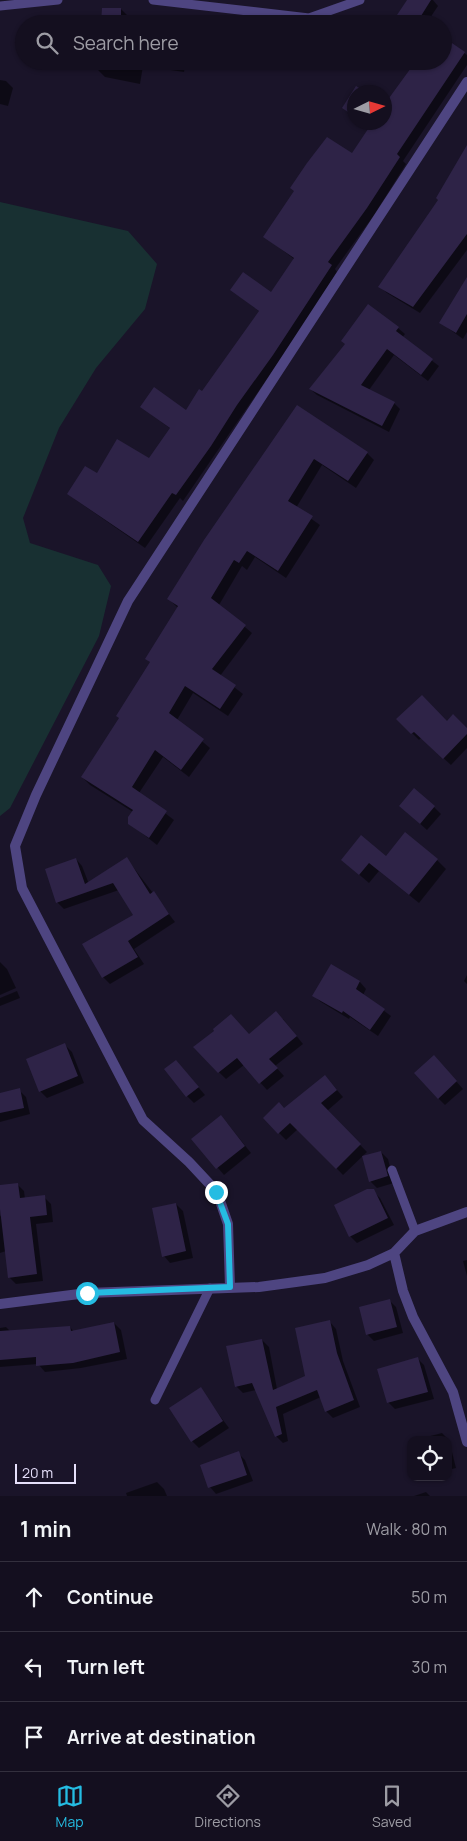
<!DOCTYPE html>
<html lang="en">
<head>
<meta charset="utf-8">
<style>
  :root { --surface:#140f1f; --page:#1d1828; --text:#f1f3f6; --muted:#9d9ca4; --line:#332f3d; --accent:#25bce2 }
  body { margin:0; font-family:Manrope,sans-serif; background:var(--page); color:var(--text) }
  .controls { position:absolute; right:15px; bottom:15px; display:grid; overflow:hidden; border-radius:10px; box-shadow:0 1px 4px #0004 }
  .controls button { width:45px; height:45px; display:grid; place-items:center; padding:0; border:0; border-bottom:1px solid var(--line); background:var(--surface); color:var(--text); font:25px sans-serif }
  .compass { position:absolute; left:347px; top:85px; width:45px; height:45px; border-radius:50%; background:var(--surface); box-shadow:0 1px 4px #0004; rotate:85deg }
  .scale { position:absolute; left:15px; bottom:12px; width:61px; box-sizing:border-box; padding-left:5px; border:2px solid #e6e0fb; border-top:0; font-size:14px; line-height:18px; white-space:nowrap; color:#e6e0fb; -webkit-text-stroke:4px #1a1429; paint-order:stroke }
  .stop { position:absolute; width:15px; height:15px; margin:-11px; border:4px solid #25bce2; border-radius:50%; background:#fff }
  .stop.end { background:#25bce2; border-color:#fff; box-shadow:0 1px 5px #0008 }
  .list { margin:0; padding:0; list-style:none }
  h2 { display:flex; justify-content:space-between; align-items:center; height:65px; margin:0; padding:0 20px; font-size:21px }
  h2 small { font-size:16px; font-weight:400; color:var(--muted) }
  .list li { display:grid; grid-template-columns:32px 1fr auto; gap:15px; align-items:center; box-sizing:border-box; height:70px; padding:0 20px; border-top:1px solid var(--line) }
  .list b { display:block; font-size:19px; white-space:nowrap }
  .list em { font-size:16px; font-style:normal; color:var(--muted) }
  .icon { flex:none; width:28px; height:28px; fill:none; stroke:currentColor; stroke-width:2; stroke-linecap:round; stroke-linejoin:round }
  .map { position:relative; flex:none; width:467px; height:1496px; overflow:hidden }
  .search { position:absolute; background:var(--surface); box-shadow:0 1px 4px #0004; left:15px; right:15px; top:15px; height:55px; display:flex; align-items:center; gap:12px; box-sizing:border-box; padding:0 18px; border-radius:28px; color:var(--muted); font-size:19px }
  .sheet { height:275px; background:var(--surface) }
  nav { display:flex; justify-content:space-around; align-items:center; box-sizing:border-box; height:70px; border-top:1px solid var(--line); background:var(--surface); font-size:14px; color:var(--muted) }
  nav a { display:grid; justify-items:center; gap:2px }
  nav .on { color:var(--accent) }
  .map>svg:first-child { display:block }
</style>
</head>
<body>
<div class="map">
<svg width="467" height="1496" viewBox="0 0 467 1496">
  <rect width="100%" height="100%" fill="#1a1429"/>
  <!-- green -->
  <path fill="#183032" d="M0 202 128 231 157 264 145 309 96 368 59 428 23 518 30 543 98 565 111 586 99 636 10 808 0 816Z"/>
  <!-- shadow -->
  <path fill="#0007" d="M408 0H433L438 6 426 24H393Z
    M121 9 128 16V24H102Z
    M464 53 467 55V65L403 161 406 164 374 215 335 269 337 272 306 322 183 501 180 498 145 548 76 500 69 494 97 475 150 459 171 429 141 407 187 412 202 393 260 312 232 290 272 294 294 259 264 236 352 155 370 127 363 122H384L417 62 415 61H443Z
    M100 61H186L184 72 143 66 140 84 105 77 98 70Z
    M0 80 6 81 13 88 8 106 0 104Z
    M356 88 363 92H354V117L343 107Z
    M467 149V250L420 313 387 293 380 287 440 200Z
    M467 279V332L463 339 441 323Z
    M398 328 405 334 402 338 439 366 428 381 394 355 369 390 394 403 400 409 389 432 317 395 310 389Z
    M298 407 367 453 374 460 356 488 322 465 296 508 320 525 286 578 255 557 247 570 242 566 219 605 252 633 220 676 243 694 228 716 193 693 177 720 210 748 189 777 163 757 139 793 174 820 157 845 129 823 133 812 90 785 82 777 120 718 151 663 147 659 178 608 169 599Z
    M398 719 447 722 467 729V748L451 765 421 738 419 740Z
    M434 807 441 814 427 830 408 813Z
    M387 858 437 860 446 869 419 903 379 871 369 883 342 860Z
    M76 859 82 866 89 884 127 859 175 922 134 949 144 964 110 984 103 977 135 915 119 890 64 909 57 902Z
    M0 962 7 969 16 988 0 995Z
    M331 966 360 982 366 989 363 995 391 1016 378 1036 350 1017 349 1019 321 1002 314 996Z
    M467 975V984L464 981Z
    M17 991 20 998 0 1006V998Z
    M283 1019 303 1044 275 1066 284 1076 267 1090 244 1065 226 1079 194 1048 249 1035Z
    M65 1045 72 1052 84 1083 47 1098 40 1091Z
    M176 1061 205 1095 194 1103 187 1096Z
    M441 1064 463 1089 445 1105 438 1098Z
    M325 1076 343 1097 327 1111 367 1152 343 1175 298 1129 286 1140 264 1118 284 1110Z
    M19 1090 26 1097 30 1114 0 1122V1094Z
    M227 1123 251 1153 224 1175 193 1139Z
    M381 1152 388 1159 394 1183 377 1188 370 1181Z
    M17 1184 24 1191 25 1199 44 1197 51 1204 53 1222 36 1224 43 1281 16 1284 9 1277 6 1251 0 1253V1216L2 1215 0 1186Z
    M373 1191 380 1198 394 1225 357 1243 350 1236Z
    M176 1204 183 1211 193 1258 170 1263 164 1256Z
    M467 1260V1276L463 1261Z
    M389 1300 396 1307 403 1333 374 1341 367 1334Z
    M330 1322 336 1329 343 1361 360 1407 333 1418 326 1411 321 1397 283 1414 288 1441 283 1443 276 1436 256 1390 243 1393 236 1386 262 1340 269 1347 277 1389 307 1376Z
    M114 1323 121 1330 127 1359 81 1368 45 1372 38 1364 0 1367V1328L6 1327 10 1331 70 1327 74 1332Z
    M417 1358 424 1365 434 1399 395 1409 388 1402Z
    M200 1389 229 1428 199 1448 192 1441Z
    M442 1433 449 1440 456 1468 448 1470V1440H415Z
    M411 1441V1455L408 1442Z
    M238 1453 245 1460 253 1481 216 1494 210 1487Z
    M157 1482 164 1489 167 1496H127L126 1493Z
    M426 1492 430 1496H414Z"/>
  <!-- building -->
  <path fill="#2e2347" d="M407 0H431L416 24H391Z
    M102 8H121V24H101Z
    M443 37 465 52 397 154 400 157 367 208 328 262 332 265 273 355 237 405 211 446 176 495 172 493 138 542 67 494 85 466 97 473 117 439 149 458 170 428 140 407 154 387 186 410 199 389 202 391 259 311 230 290 243 272 271 292 294 258 263 237 294 191 290 188 307 163 327 137 352 153 370 126 364 122H384V105L416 61H443Z
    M356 86 366 92H354V116L342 108Z
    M467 145V234L413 307 378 287 438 200 436 198Z
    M467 277V314L456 333 439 323Z
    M368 304 399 327 396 331 433 359 421 375 387 349 361 385 395 402 382 426 309 389 345 344 341 341Z
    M297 405 368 452 348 481 314 459 288 501 313 516 278 571 247 551 239 563 234 560 211 598 246 625 212 669 236 685 220 709 185 686 169 713 204 739 181 770 155 750 132 787 167 811 149 838 128 824V817L133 810 81 777 119 718 116 716 150 662 145 659 178 606 167 599 204 540Z
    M422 695 447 721 453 714 467 728V734L443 759 414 732 411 734 396 719Z
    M414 788 435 806 420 824 399 806Z
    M405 832 438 859 409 895 369 863 359 875 341 860 361 835 386 856Z
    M127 857 150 894 154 891 169 914 128 941 138 957 102 978 82 944 133 915 113 883 56 903 45 869 76 858 85 884Z
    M331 964 360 981 356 989 385 1009 370 1030 343 1011 342 1013 312 996Z
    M276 1011 297 1036 269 1059 278 1068 259 1084 237 1058 218 1073 193 1047 214 1031 213 1029 231 1014 249 1034Z
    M65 1043 78 1076 39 1092 26 1059Z
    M434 1055 457 1081 438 1099 414 1073Z
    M176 1060 199 1087 186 1097 164 1069Z
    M325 1075 337 1090 321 1103 361 1144 336 1169 290 1123 278 1134 263 1118 279 1102 284 1108Z
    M20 1088 24 1108 0 1113V1093Z
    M221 1115 245 1146 216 1169 191 1139Z
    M381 1151 388 1176 369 1182 362 1156Z
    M18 1183 20 1198 45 1195 47 1215 30 1217 37 1274 8 1278 0 1209V1185Z
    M367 1189H374L388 1218 349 1237 334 1205Z
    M176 1203 186 1251 162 1257 152 1208Z
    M390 1299 397 1327 366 1335 359 1307Z
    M330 1320 337 1353 354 1400 325 1412 317 1390 276 1407 282 1434 275 1437 252 1383 235 1387 226 1346 262 1339 273 1390 305 1376 295 1328Z
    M114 1322 120 1352 73 1363 36 1366V1357L0 1360V1331L70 1326 71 1331Z
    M418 1357 428 1392 387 1403 377 1369Z
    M201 1387 223 1421 191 1442 169 1408Z
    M239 1451 247 1475 208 1488 200 1465Z"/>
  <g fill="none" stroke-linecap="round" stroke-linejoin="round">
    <!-- lane -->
    <path stroke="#4e4581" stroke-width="9" d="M153 0 309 18 360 0
      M0 6 58 0
      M392 1170 415 1231
      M155 1400 210 1288"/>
    <!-- street -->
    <path stroke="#4e4581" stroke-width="10" d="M394 1253 403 1291 413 1317 453 1392 467 1442
      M230 1287 228 1224 217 1192 189 1162 143 1120 22 888 15 846 36 795 128 601 467 82
      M0 1304 87 1293 259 1287 325 1278 368 1265 394 1253 415 1231 467 1212"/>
  </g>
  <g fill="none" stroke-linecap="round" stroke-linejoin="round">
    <!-- route -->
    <path stroke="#25bce2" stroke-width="6" d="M87 1293 230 1287 228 1224 216 1192"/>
  </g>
</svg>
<div class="controls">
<button><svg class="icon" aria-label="locate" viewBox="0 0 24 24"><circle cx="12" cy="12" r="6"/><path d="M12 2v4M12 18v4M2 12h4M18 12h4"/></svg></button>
</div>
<svg class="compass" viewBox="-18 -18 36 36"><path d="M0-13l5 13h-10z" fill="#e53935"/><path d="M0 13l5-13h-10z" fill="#9d9ca4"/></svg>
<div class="scale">20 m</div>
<div class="stop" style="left:87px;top:1293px"></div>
<div class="stop end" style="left:216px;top:1192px"></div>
<div class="search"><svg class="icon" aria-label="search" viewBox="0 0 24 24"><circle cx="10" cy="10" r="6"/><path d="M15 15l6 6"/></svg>Search here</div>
</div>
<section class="sheet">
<h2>1 min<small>Walk · 80 m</small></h2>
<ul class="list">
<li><svg class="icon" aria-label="ahead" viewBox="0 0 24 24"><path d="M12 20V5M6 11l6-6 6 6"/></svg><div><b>Continue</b></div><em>50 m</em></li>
<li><svg class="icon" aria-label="left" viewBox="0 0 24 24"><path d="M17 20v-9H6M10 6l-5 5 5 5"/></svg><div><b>Turn left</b></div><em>30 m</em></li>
<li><svg class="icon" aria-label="arrive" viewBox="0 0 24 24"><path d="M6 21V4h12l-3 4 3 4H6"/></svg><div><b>Arrive at destination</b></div></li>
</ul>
</section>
<nav>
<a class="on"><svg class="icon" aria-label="map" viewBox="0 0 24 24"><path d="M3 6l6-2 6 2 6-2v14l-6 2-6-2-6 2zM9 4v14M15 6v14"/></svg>Map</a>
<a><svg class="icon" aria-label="directions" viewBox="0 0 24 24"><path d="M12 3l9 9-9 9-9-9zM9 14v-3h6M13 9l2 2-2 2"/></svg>Directions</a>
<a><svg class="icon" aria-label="saved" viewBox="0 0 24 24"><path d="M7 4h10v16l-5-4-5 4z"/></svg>Saved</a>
</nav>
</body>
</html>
